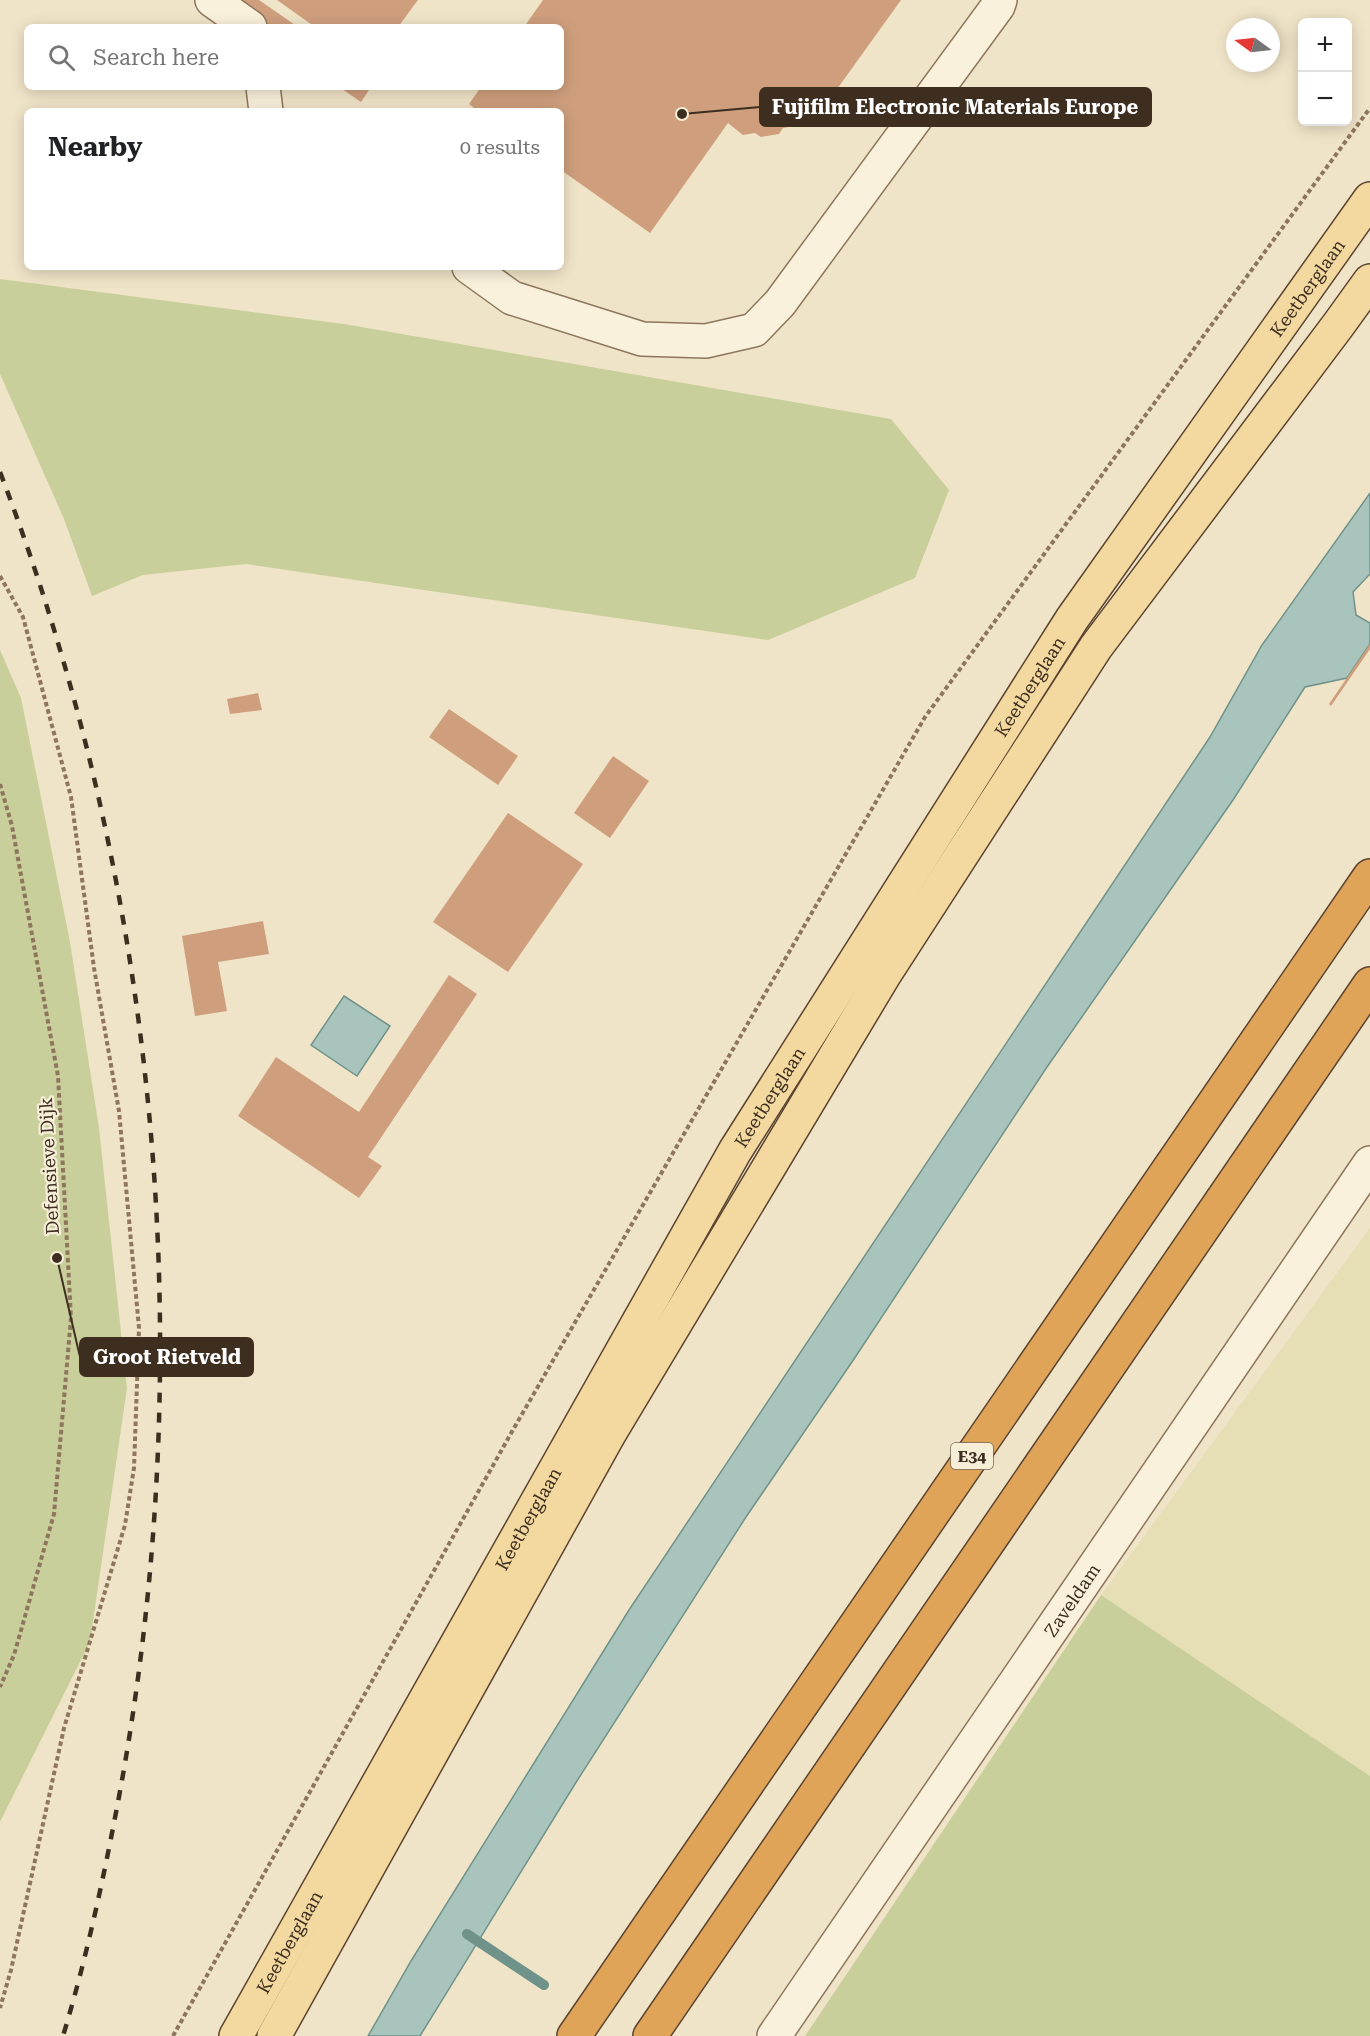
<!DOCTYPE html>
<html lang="en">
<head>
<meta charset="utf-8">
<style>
  :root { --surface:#fff; --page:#f2f2f2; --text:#202124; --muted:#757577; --line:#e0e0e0 }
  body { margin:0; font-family:"Roboto Serif",serif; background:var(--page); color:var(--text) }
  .controls { position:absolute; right:18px; top:18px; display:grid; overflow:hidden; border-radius:9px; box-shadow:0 3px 15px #0003 }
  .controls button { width:54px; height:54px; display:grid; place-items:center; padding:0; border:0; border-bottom:2px solid var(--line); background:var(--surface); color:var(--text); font:30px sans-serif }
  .compass { position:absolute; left:1226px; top:18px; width:54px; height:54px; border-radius:50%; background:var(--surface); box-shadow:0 3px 15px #0003; rotate:285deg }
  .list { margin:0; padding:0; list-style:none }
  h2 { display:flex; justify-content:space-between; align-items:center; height:78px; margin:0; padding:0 24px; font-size:26px }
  h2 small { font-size:20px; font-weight:400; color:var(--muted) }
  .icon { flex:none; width:33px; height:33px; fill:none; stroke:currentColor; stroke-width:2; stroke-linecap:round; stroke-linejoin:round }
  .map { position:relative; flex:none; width:1370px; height:2036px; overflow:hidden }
  .search { position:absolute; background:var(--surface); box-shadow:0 3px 15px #0003; left:24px; top:24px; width:540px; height:66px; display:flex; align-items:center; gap:15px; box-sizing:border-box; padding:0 21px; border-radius:9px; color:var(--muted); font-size:22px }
  .panel { position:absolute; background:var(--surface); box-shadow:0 3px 15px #0003; left:24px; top:108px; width:540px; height:162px; border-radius:9px }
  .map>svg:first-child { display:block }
</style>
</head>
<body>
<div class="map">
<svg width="1370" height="2036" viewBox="0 0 1370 2036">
  <rect width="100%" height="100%" fill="#f0e4c8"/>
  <!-- farmland -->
  <path fill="#e6deb5" d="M1370 1228V1776L1101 1595Z"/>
  <!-- green -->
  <path fill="#c9cf9b" d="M0 279 344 324 891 419 949 490 915 578 768 640 246 564 143 575 92 596 64 519 0 374Z
    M0 650 21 698 70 942 99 1128 127 1388 90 1642 0 1822Z
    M1101 1595 1370 1776V2036H805Z"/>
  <!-- water -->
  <path fill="#a9c4bc" stroke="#6f938a" stroke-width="1.5" d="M1370 493V574L1353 592 1356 615 1370 623V644L1347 678 1305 687 1233 800 1047 1067 854 1359 746 1517 575 1784 420 2036H368L411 1961 629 1610 1210 737 1262 645Z
    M344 996 390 1026 357 1076 311 1045Z"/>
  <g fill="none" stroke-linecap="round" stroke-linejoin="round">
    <!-- stream -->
    <path stroke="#6f938a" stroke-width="10" d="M467 1934 544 1985"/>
  </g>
  <!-- building -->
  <path fill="#cf9f7d" d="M233 0H259L298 27H272Z
    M277 0H418L398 27H315Z
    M543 0H901L817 117 806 110 795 126 783 128 779 134 761 137 755 133 743 135 728 123 650 233 561 170V111H478L469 104 481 87H561V27H524Z
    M339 87H371L361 102Z
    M1370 644V649L1331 706 1329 704Z
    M258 693 262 710 230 714 227 699Z
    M449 709 518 756 498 785 429 737Z
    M613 756 649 781 610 838 574 813Z
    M508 813 583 864 508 972 433 922Z
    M263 921 269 954 218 962 227 1011 195 1016 182 936Z
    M449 975 477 994 368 1157 382 1166 359 1198 238 1116 276 1057 359 1112Z"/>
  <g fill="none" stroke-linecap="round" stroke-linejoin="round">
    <defs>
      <g id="minor">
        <path d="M212 0 250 27"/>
        <path d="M263 87 266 111"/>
        <path d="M469 267 512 298 642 339 706 341 754 330 780 303 998 6 1000 0"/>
        <path id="s1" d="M774 2036 1370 1163"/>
      </g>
      <g id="major">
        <path id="s2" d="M236 2036 735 1151 1072 619 1370 199"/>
        <path d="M274 2036 609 1434 884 975 1096 647 1339 324 1370 281"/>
      </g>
      <path id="highway" d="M574 2036 1370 876
        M650 2036 1370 984"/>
    </defs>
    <!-- minor casing -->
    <use href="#minor" stroke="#8d765c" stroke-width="36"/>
    <!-- major casing -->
    <use href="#major" stroke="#5b4430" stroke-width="36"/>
    <!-- highway casing -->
    <use href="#highway" stroke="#5b4430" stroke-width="36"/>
    <!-- path -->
    <path stroke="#8d765c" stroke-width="4" stroke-dasharray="4.5 3" stroke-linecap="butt" d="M0 576 23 617 71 797 94 968 119 1111 139 1328 134 1468 125 1525 64 1728 11 1970 0 2008
      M0 784 12 826 58 1076 71 1318 54 1514 14 1655 0 1687
      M173 2036 514 1428 925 717 1370 108"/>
    <!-- minor -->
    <use href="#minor" stroke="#faf1dc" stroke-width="33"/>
    <!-- major -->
    <use href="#major" stroke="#f3d9a0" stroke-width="33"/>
    <!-- highway -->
    <use href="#highway" stroke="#e0a458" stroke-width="33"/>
    <!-- rail -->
    <path stroke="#3d2e20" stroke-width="4.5" stroke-dasharray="10 10" stroke-linecap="butt" d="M0 472C161 893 201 1360 118 1802 103 1881 86 1960 63 2036"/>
  </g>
  <g text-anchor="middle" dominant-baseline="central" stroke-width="4.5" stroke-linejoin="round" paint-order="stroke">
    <!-- shield labels -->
    <rect fill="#f7eed8" stroke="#756857" stroke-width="1.5" x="951" y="1443" width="42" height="26" rx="4.5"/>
    <g font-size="16" font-weight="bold" fill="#3d2e20">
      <text x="972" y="1456">E34</text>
    </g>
    <!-- street labels -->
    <g font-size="18" fill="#3d2e20" stroke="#f7eed8">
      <text stroke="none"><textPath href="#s2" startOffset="2052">Keetberglaan</textPath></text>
      <text stroke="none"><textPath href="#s2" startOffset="1566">Keetberglaan</textPath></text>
      <text stroke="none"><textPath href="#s2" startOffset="1080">Keetberglaan</textPath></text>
      <text transform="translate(49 1166) rotate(-93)">Defensieve Dijk</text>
      <text stroke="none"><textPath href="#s2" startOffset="594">Keetberglaan</textPath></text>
      <text stroke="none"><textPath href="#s1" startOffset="528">Zaveldam</textPath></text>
      <text stroke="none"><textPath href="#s2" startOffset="108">Keetberglaan</textPath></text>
    </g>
  </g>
  <!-- callouts -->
  <path fill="none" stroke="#3d2e20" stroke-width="2" d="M682 114L760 107M57 1258L80 1357"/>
  <g fill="#3d2e20" stroke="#f7eed8" stroke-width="2">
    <circle cx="682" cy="114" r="6"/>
    <circle cx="57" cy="1258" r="6"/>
  </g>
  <g fill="#3d2e20" stroke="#3d2e20" stroke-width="2">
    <rect x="760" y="88" width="391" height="38" rx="6"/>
    <rect x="80" y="1338" width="173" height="38" rx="6"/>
  </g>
  <g font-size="20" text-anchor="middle" font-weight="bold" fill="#fff">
    <text x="955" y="114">Fujifilm Electronic Materials Europe</text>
    <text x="167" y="1364">Groot Rietveld</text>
  </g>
</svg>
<div class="controls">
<button>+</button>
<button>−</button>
</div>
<svg class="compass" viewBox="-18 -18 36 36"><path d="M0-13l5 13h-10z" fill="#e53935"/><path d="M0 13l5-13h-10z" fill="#757577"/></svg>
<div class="search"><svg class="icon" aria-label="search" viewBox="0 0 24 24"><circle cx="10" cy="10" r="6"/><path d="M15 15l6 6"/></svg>Search here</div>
<section class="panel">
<h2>Nearby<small>0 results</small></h2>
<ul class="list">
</ul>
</section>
</div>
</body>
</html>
